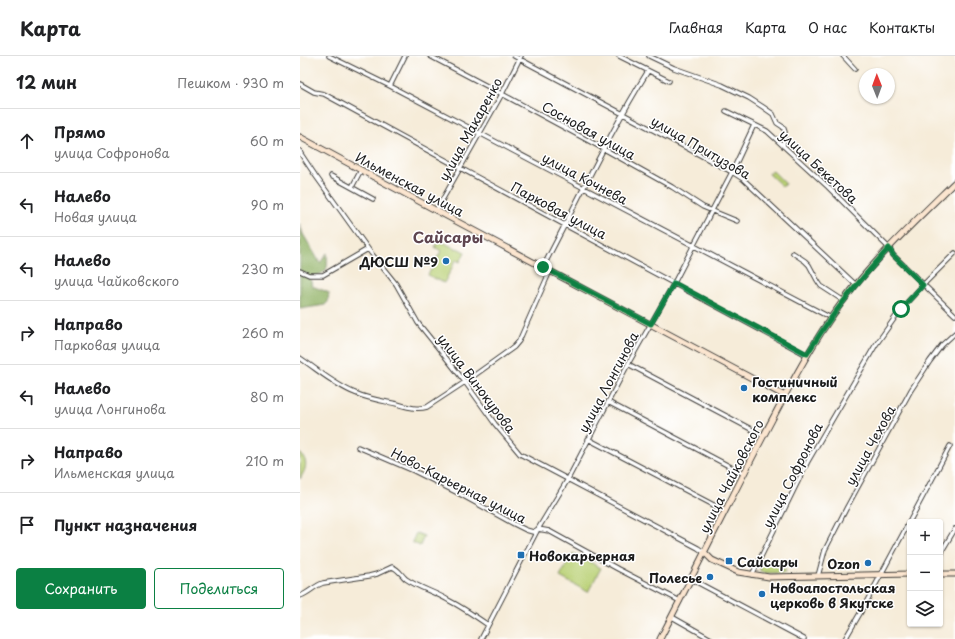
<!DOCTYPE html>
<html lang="ru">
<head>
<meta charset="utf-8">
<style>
  :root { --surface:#fff; --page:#f6f6f6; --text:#202124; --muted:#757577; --line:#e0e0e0; --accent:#0b8043 }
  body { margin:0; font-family:"Playpen Sans",sans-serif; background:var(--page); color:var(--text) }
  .controls { position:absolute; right:12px; bottom:12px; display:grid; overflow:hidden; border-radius:4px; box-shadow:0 1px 3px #0004 }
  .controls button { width:36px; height:36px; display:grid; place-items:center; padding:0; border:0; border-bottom:1px solid var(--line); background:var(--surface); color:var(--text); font:20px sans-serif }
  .compass { position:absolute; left:559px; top:12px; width:36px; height:36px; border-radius:50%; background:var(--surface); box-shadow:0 1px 3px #0004; rotate:359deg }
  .stop { position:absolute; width:12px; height:12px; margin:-9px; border:3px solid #0b8043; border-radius:50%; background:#fff }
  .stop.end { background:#0b8043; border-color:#fff; box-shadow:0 1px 4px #0008 }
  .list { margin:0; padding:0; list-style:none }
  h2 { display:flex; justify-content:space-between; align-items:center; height:52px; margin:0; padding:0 16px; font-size:17px }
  h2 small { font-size:13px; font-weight:400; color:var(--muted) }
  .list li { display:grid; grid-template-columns:26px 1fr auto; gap:12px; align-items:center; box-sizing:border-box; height:64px; padding:0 16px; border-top:1px solid var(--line) }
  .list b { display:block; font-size:15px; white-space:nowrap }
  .list p { margin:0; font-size:13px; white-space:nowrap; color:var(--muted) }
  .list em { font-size:13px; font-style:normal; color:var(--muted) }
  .actions { display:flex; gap:8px; padding:12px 16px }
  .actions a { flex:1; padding:9px 0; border:1px solid var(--accent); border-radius:4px; text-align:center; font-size:14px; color:var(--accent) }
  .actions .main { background:var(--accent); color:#fff }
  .icon { flex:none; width:22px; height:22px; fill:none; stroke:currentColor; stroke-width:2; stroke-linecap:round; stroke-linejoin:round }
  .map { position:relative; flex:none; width:655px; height:583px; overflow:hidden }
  header { display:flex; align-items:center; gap:24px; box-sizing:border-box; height:56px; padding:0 20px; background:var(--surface); border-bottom:1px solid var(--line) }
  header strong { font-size:19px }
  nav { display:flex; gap:22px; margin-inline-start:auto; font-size:14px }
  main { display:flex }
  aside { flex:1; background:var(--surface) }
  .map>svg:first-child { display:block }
</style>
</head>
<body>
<header>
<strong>Карта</strong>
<nav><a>Главная</a><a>Карта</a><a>О нас</a><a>Контакты</a></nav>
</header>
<main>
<aside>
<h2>12 мин<small>Пешком · 930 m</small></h2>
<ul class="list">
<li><svg class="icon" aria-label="ahead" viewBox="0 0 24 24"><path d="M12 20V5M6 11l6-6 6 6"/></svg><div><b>Прямо</b><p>улица Софронова</p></div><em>60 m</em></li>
<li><svg class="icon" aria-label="left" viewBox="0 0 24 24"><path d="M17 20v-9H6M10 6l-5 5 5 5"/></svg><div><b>Налево</b><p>Новая улица</p></div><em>90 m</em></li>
<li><svg class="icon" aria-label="left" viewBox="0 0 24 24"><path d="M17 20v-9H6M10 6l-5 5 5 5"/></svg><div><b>Налево</b><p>улица Чайковского</p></div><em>230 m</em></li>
<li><svg class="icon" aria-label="right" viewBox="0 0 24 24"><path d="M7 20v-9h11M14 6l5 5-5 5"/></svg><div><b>Направо</b><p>Парковая улица</p></div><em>260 m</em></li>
<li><svg class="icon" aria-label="left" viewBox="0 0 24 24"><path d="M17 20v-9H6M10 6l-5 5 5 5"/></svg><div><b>Налево</b><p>улица Лонгинова</p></div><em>80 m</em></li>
<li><svg class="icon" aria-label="right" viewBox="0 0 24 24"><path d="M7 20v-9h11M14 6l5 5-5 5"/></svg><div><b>Направо</b><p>Ильменская улица</p></div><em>210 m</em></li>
<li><svg class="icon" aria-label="arrive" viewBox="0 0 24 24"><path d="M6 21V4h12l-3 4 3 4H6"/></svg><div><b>Пункт назначения</b></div></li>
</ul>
<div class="actions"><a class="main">Сохранить</a><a>Поделиться</a></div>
</aside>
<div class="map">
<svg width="655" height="583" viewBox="0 0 655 583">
  <rect width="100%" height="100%" fill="#fff"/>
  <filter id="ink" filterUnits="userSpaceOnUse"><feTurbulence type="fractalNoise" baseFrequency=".025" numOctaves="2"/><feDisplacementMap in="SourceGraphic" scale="8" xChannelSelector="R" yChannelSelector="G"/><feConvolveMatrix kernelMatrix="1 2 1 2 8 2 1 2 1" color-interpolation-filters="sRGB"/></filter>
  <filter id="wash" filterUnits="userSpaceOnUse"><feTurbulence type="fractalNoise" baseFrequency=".012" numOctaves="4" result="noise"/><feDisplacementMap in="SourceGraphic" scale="16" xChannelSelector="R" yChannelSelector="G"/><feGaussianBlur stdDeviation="0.9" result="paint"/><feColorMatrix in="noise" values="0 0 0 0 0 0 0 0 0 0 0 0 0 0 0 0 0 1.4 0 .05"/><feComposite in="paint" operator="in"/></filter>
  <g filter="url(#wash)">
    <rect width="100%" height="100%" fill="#f6ecd9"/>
    <!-- green -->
    <path fill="#b9d075" stroke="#6a7648" d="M472 114 485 127 484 130H482L469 118Z
      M139 184 156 193 157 192 165 196 160 206 156 204 144 227 128 219 141 195 135 191Z
      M0 397C9 406 6 413 0 423Z
      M116 477 124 480 120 490 112 486Z
      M273 497 301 512 288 536 260 521Z
      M462 506 484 512 485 517H464L460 515V511Z"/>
    <!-- forest -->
    <path fill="#92b266" stroke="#576741" d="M0 168 3 178 20 207 27 197C28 217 28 215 10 222L12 230 25 235 29 237 28 246 25 249 0 253Z"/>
  </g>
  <g filter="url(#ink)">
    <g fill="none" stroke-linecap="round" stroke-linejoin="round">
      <defs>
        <path id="street" d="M29 0 90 30 531 262
          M130 0 202 38 304 93 372 131 403 151 437 165
          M214 0 432 116 443 123 556 229
          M319 0 369 25
          M349 0 374 12 422 29 449 42 463 51 473 58 477 67 483 71 484 73 485 76 483 90
          M543 0 555 13
          M0 28 14 36 24 38 265 169 507 299
          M90 30 105 0
          M426 55 467 75 528 131 589 192 593 199 655 259
          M0 95 1 98 15 119 71 197 96 228 118 267 143 298 165 326 195 368 220 398 398 492 405 497
          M31 120 73 143
          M52 131 61 114
          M136 155 202 38 221 0
          M493 197 505 205 509 209 517 224 521 230 544 245
          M243 211C278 145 309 77 348 15
          M0 215 9 219H23L68 193
          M0 302C18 314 35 329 55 337 68 343 83 345 97 348 108 351 117 354 127 351L165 326 214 291 219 285 250 215
          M328 308 464 380
          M308 346 444 418
          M288 383 425 455
          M58 391 114 415 158 437 214 468 226 474 233 476 238 473 249 475 318 513 380 545
          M640 504 643 493 655 473
          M452 519 508 405 575 290 601 253 623 229 655 197
          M518 520 525 494 547 451 611 334 630 305 642 289 655 277
          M391 523 504 583
          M0 540C9 537 14 530 23 527L69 520 77 518 92 511C99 513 101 519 106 523 119 532 135 536 148 544 162 551 175 560 188 569
          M372 561 411 583
          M181 583 238 473 268 423 328 308 374 227 432 116 454 69
          M545 583 562 554 650 390"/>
        <path id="secondary" d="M0 81C161 169 323 253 485 340
          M405 497 412 504 438 516 469 521 610 518
          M640 518H655
          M360 583C395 516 428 448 463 381 484 341 505 300 530 263 565 212 611 169 655 126"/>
      </defs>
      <!-- street casing -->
      <use href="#street" stroke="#3d3b38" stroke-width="5.5"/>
      <!-- secondary casing -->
      <use href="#secondary" stroke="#3d3b38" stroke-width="7"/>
      <!-- street -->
      <use href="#street" stroke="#fff" stroke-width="3.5"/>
      <!-- secondary -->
      <use href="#secondary" stroke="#fbe5cf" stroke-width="5"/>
    </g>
  </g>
  <g fill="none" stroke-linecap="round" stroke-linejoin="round" filter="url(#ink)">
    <!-- route -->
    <path stroke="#0b8043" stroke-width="5" d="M243 211 351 268 374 227 507 298C515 286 523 273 531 262 549 237 569 214 589 192L593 199 623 229 601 253"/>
  </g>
  <!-- markers -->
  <g fill="#1f6fb2" stroke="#fff" stroke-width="1.5">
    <circle cx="146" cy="205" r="4"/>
    <circle cx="444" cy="332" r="4"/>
    <rect x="217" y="495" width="8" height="8" rx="2"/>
    <rect x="425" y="501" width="8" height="8" rx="2"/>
    <circle cx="568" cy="507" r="4"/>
    <circle cx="410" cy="521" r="4"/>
    <circle cx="462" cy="538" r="4"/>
  </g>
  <g text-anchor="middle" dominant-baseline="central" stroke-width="3" stroke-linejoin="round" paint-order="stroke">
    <!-- street labels -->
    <g font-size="13" fill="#1c1c1c" stroke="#fff">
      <text transform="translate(170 73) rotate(-61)">улица Макаренко</text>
      <text transform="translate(289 74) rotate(29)">Сосновая улица</text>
      <text transform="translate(401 91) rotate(30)">улица Притузова</text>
      <text transform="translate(519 110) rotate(43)">улица Бекетова</text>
      <text transform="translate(285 122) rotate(28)">улица Кочнева</text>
      <text transform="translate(110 128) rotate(28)">Ильменская улица</text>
      <text transform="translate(259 154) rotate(28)">Парковая улица</text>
      <text transform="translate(308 326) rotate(-62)">улица Лонгинова</text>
      <text transform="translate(177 327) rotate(53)">улица Винокурова</text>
      <text transform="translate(570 389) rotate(-61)">улица Чехова</text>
      <text transform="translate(492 419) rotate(-63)">улица Софронова</text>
      <text transform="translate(431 420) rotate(-63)">улица Чайковского</text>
      <text transform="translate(159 429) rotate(27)">Ново-Карьерная улица</text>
    </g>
    <!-- poi labels -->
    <g font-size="13" font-weight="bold" fill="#1c1c1c" stroke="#fff" text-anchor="start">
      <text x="138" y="205" text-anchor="end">ДЮСШ №9</text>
      <text x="452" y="325">Гостиничный<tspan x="452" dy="15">комплекс</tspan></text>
      <text x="229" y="499">Новокарьерная</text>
      <text x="437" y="505">Сайсары</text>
      <text x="560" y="507" text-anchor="end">Ozon</text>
      <text x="402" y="521" text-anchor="end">Полесье</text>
      <text x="470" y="531">Новоапостольская<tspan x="470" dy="15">церковь в Якутске</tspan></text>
    </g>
    <!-- quarter labels -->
    <g font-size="15" font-weight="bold" fill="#5e454f" stroke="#fff">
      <text x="148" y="180">Сайсары</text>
    </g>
  </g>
</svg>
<div class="controls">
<button>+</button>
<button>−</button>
<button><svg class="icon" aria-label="layers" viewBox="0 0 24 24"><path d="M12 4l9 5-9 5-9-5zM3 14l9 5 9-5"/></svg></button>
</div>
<svg class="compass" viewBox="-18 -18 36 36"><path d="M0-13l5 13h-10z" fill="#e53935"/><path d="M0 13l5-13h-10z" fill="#757577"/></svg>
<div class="stop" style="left:601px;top:253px"></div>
<div class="stop end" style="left:243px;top:211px"></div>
</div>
</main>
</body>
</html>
